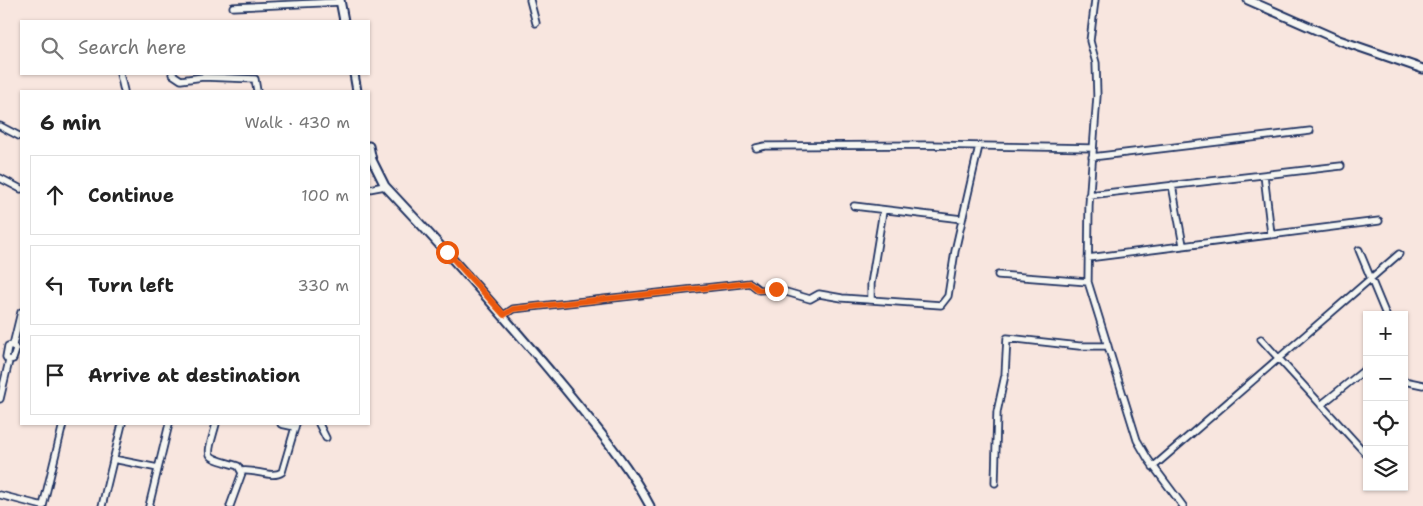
<!DOCTYPE html>
<html lang="en">
<head>
<meta charset="utf-8">
<style>
  :root { --surface:#fff; --page:#f2f2f2; --text:#222; --muted:#767676; --line:#e0e0e0 }
  body { margin:0; font-family:"Shantell Sans",sans-serif; background:var(--page); color:var(--text) }
  .controls { position:absolute; right:15px; bottom:15px; display:grid; overflow:hidden; border-radius:0px; box-shadow:0 1px 4px #0004 }
  .controls button { width:45px; height:45px; display:grid; place-items:center; padding:0; border:0; border-bottom:1px solid var(--line); background:var(--surface); color:var(--text); font:25px sans-serif }
  .stop { position:absolute; width:15px; height:15px; margin:-11px; border:4px solid #ea580c; border-radius:50%; background:#fff }
  .stop.end { background:#ea580c; border-color:#fff; box-shadow:0 1px 5px #0008 }
  .list { margin:0; padding:0; list-style:none }
  h2 { display:flex; justify-content:space-between; align-items:center; height:65px; margin:0; padding:0 20px; font-size:21px }
  h2 small { font-size:16px; font-weight:400; color:var(--muted) }
  .list li { display:grid; grid-template-columns:32px 1fr auto; gap:15px; align-items:center; box-sizing:border-box; height:80px; margin:0 10px 10px; padding:0 10px; border:1px solid var(--line); border-radius:0px }
  .list b { display:block; font-size:19px; white-space:nowrap }
  .list em { font-size:16px; font-style:normal; color:var(--muted) }
  .icon { flex:none; width:28px; height:28px; fill:none; stroke:currentColor; stroke-width:2; stroke-linecap:round; stroke-linejoin:round }
  .map { position:relative; flex:none; width:1423px; height:506px; overflow:hidden }
  .search { position:absolute; background:var(--surface); box-shadow:0 1px 4px #0004; left:20px; top:20px; width:350px; height:55px; display:flex; align-items:center; gap:12px; box-sizing:border-box; padding:0 18px; border-radius:0px; color:var(--muted); font-size:19px }
  .panel { position:absolute; background:var(--surface); box-shadow:0 1px 4px #0004; left:20px; top:90px; width:350px; height:335px; border-radius:0px }
  .map>svg:first-child { display:block }
</style>
</head>
<body>
<div class="map">
<svg width="1423" height="506" viewBox="0 0 1423 506">
  <rect width="100%" height="100%" fill="#f8e6df"/>
  <filter id="ink" filterUnits="userSpaceOnUse"><feTurbulence type="fractalNoise" baseFrequency=".02" numOctaves="2"/><feDisplacementMap in="SourceGraphic" scale="10" xChannelSelector="R" yChannelSelector="G"/><feConvolveMatrix kernelMatrix="1 2 1 2 8 2 1 2 1" color-interpolation-filters="sRGB"/></filter>
  <g filter="url(#ink)">
    <g fill="none" stroke-linecap="round" stroke-linejoin="round">
      <defs>
        <path id="minor" d="M530 0 536 23
          M1095 0 1090 41 1096 63 1097 96 1089 205 1088 282 1137 440 1148 459 1183 506
          M233 7 341 2
          M120 74 124 91
          M172 74 181 80 203 77 255 79 257 91
          M0 126 21 137
          M756 148 765 146 928 145 1093 148
          M1092 157 1310 131
          M1264 175 1271 234
          M0 178 21 189
          M1172 185 1183 245
          M369 189 385 186
          M1089 195 1341 166
          M854 206 962 219
          M1359 250 1386 315
          M1088 258 1379 221
          M998 275 1088 282
          M871 299V284L883 211
          M504 315 513 309 750 283 759 290 776 289 810 299 819 294 842 298 941 305 948 296 955 251 979 146
          M1261 339 1367 455
          M13 345 8 346 6 357 8 360 13 359 16 350 13 345 21 312
          M1404 381 1423 385
          M0 399 9 361
          M1321 405 1367 368
          M216 424C206 461 203 455 238 466L242 473 230 506
          M281 424 295 427
          M319 424 326 438
          M113 459 158 468
          M1153 467 1399 254
          M242 471C255 469 272 479 282 472L296 424
          M995 483 997 412 1005 375 1007 338 1079 346H1108
          M0 495 43 506
          M43 506 63 424
          M102 506 122 424
          M149 506 169 424"/>
        <path id="tertiary" d="M340 0 344 21
          M1248 0 1339 40 1423 69
          M354 74 357 91
          M369 146 372 160 385 186C447 252 507 319 565 389 595 426 628 464 650 506"/>
      </defs>
      <!-- minor casing -->
      <use href="#minor" stroke="#1b2f5e" stroke-width="9"/>
      <!-- tertiary casing -->
      <use href="#tertiary" stroke="#1b2f5e" stroke-width="11"/>
      <!-- minor -->
      <use href="#minor" stroke="#f6f6f2" stroke-width="5.5"/>
      <!-- tertiary -->
      <use href="#tertiary" stroke="#f6f6f2" stroke-width="7"/>
    </g>
  </g>
  <g fill="none" stroke-linecap="round" stroke-linejoin="round" filter="url(#ink)">
    <!-- route -->
    <path stroke="#ea580c" stroke-width="6" d="M447 252 504 315 513 309 750 283 759 290 776 289"/>
  </g>
</svg>
<div class="controls">
<button>+</button>
<button>−</button>
<button><svg class="icon" aria-label="locate" viewBox="0 0 24 24"><circle cx="12" cy="12" r="6"/><path d="M12 2v4M12 18v4M2 12h4M18 12h4"/></svg></button>
<button><svg class="icon" aria-label="layers" viewBox="0 0 24 24"><path d="M12 4l9 5-9 5-9-5zM3 14l9 5 9-5"/></svg></button>
</div>
<div class="stop" style="left:447px;top:252px"></div>
<div class="stop end" style="left:776px;top:289px"></div>
<div class="search"><svg class="icon" aria-label="search" viewBox="0 0 24 24"><circle cx="10" cy="10" r="6"/><path d="M15 15l6 6"/></svg>Search here</div>
<section class="panel">
<h2>6 min<small>Walk · 430 m</small></h2>
<ul class="list">
<li><svg class="icon" aria-label="ahead" viewBox="0 0 24 24"><path d="M12 20V5M6 11l6-6 6 6"/></svg><div><b>Continue</b></div><em>100 m</em></li>
<li><svg class="icon" aria-label="left" viewBox="0 0 24 24"><path d="M17 20v-9H6M10 6l-5 5 5 5"/></svg><div><b>Turn left</b></div><em>330 m</em></li>
<li><svg class="icon" aria-label="arrive" viewBox="0 0 24 24"><path d="M6 21V4h12l-3 4 3 4H6"/></svg><div><b>Arrive at destination</b></div></li>
</ul>
</section>
</div>
</body>
</html>
